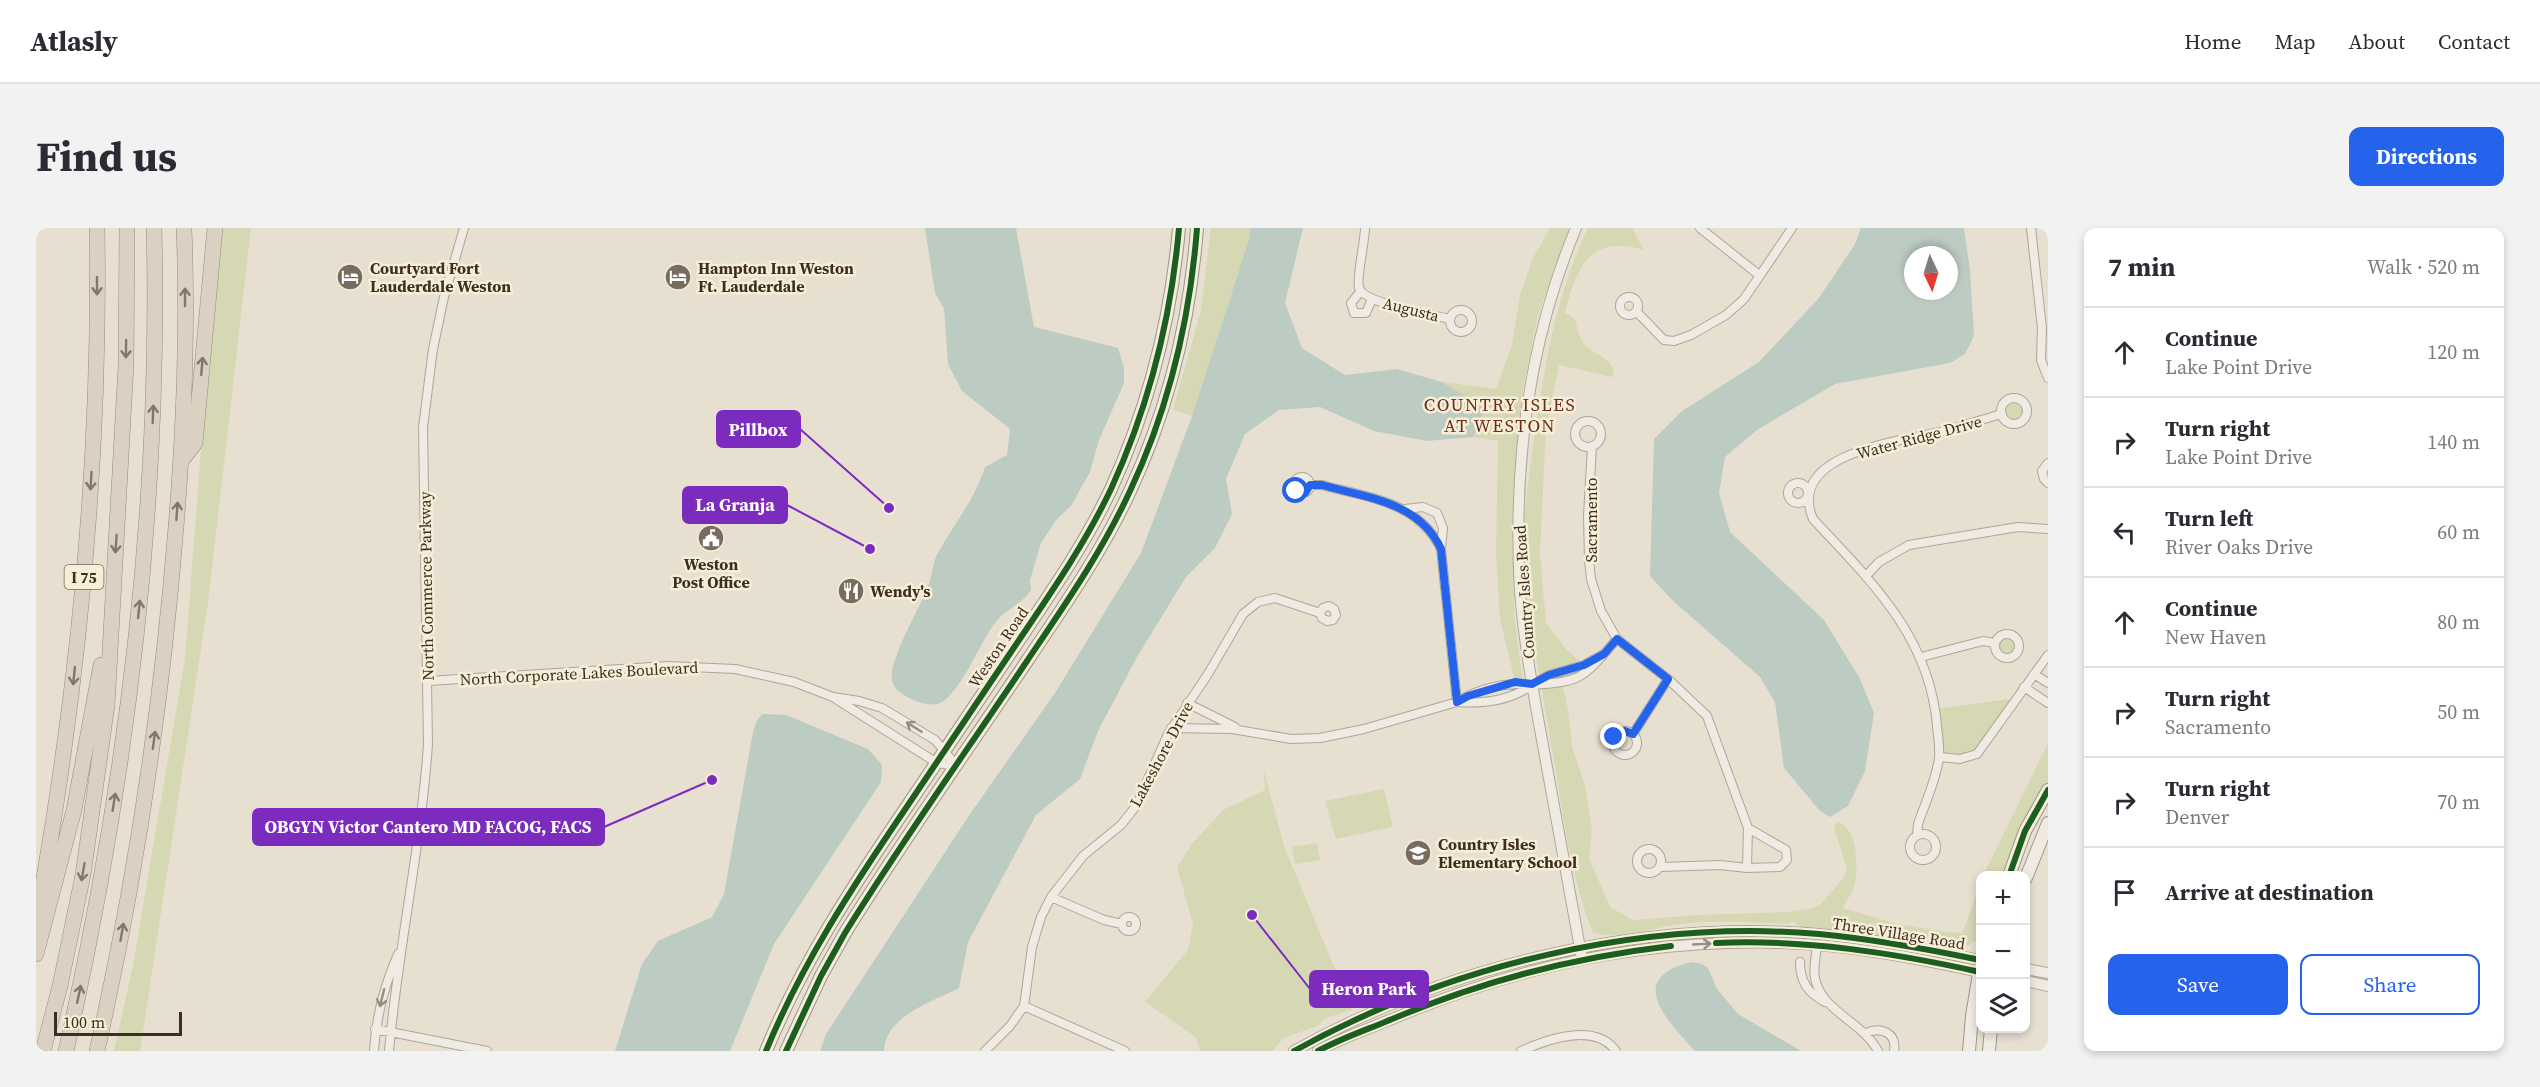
<!DOCTYPE html>
<html lang="en">
<head>
<meta charset="utf-8">
<style>
  :root { --surface:#fff; --page:#f2f2f3; --text:#2b2b33; --muted:#7c7c81; --line:#e1e1e2; --accent:#2563eb }
  body { margin:0; font-family:"Source Serif 4",serif; background:var(--page); color:var(--text) }
  .controls { position:absolute; right:18px; bottom:18px; display:grid; overflow:hidden; border-radius:12px; box-shadow:0 3px 9px #0003 }
  .controls button { width:54px; height:54px; display:grid; place-items:center; padding:0; border:0; border-bottom:2px solid var(--line); background:var(--surface); color:var(--text); font:30px sans-serif }
  .compass { position:absolute; left:1868px; top:18px; width:54px; height:54px; border-radius:50%; background:var(--surface); box-shadow:0 3px 9px #0003; rotate:176deg }
  .scale { position:absolute; left:18px; bottom:15px; width:128px; box-sizing:border-box; padding-left:6px; border:3px solid #3d2e20; border-top:0; font-size:16px; line-height:21px; white-space:nowrap; color:#3d2e20; -webkit-text-stroke:4px #f7eed8; paint-order:stroke }
  .stop { position:absolute; width:18px; height:18px; margin:-14px; border:4px solid #2563eb; border-radius:50%; background:#fff }
  .stop.end { background:#2563eb; border-color:#fff; box-shadow:0 2px 6px #0008 }
  .list { margin:0; padding:0; list-style:none }
  h2 { display:flex; justify-content:space-between; align-items:center; height:78px; margin:0; padding:0 24px; font-size:26px }
  h2 small { font-size:20px; font-weight:400; color:var(--muted) }
  .list li { display:grid; grid-template-columns:39px 1fr auto; gap:18px; align-items:center; box-sizing:border-box; height:90px; padding:0 24px; border-top:2px solid var(--line) }
  .list b { display:block; font-size:22px; white-space:nowrap }
  .list p { margin:0; font-size:20px; white-space:nowrap; color:var(--muted) }
  .list em { font-size:20px; font-style:normal; color:var(--muted) }
  .actions { display:flex; gap:12px; padding:18px 24px }
  .actions a { flex:1; padding:14px 0; border:2px solid var(--accent); border-radius:12px; text-align:center; font-size:21px; color:var(--accent) }
  .actions .main { background:var(--accent); color:#fff }
  .icon { flex:none; width:33px; height:33px; fill:none; stroke:currentColor; stroke-width:2; stroke-linecap:round; stroke-linejoin:round }
  .map { position:relative; flex:none; width:2012px; height:823px; overflow:hidden; border-radius:12px }
  header { display:flex; align-items:center; gap:36px; box-sizing:border-box; height:84px; padding:0 30px; background:var(--surface); border-bottom:2px solid var(--line) }
  header strong { font-size:28px }
  nav { display:flex; gap:33px; margin-inline-start:auto; font-size:21px }
  .intro { display:flex; align-items:center; justify-content:space-between; box-sizing:border-box; height:144px; padding:0 36px }
  h1 { margin:0; font-size:42px }
  .button { padding:15px 27px; border-radius:12px; background:var(--accent); color:#fff; font-size:21px; font-weight:700 }
  main { display:flex; gap:36px; padding:0 36px }
  aside { flex:1; background:var(--surface); border-radius:12px; box-shadow:0 3px 9px #0003 }
  .map>svg:first-child { display:block }
</style>
</head>
<body>
<header>
<strong>Atlasly</strong>
<nav><a>Home</a><a>Map</a><a>About</a><a>Contact</a></nav>
</header>
<div class="intro"><h1>Find us</h1><a class="button">Directions</a></div>
<main>
<div class="map">
<svg width="2012" height="823" viewBox="0 0 2012 823">
  <rect width="100%" height="100%" fill="#e7e0d1"/>
  <!-- green -->
  <path fill="#d6d7b3" d="M182 0H215L172 375 104 823H78L97 737 149 431Z
    M1175 0H1214L1215 9 1156 188 1137 182 1165 82Z
    M1514 0H1533L1502 87 1487 161 1480 223 1476 293 1478 385 1487 455 1479 454 1464 391 1460 324 1462 213 1437 209 1449 181 1406 154 1460 161 1476 117 1484 67 1497 30Z
    M1552 0H1596L1608 22C1553 5 1540 41 1529 85L1538 90C1542 99 1542 109 1549 117 1559 128 1577 129 1578 147L1576 149 1523 137 1510 199 1504 325 1510 395 1530 421 1548 437 1555 438 1523 456 1528 462 1533 488 1536 519 1549 558 1556 602 1553 630 1574 679 1597 692 1662 687 1750 684 1778 680 1786 675 1807 650 1811 641 1798 599 1802 594C1822 600 1823 641 1818 658 1816 666 1810 673 1807 680L1861 696 1910 704 1926 705 1944 656V710L1926 721H1920L1899 708 1868 709 1861 712 1846 710 1834 701 1810 698 1795 702 1772 703 1757 694 1752 696C1717 694 1680 692 1645 696 1619 699 1582 712 1557 705 1535 651 1528 590 1518 533 1507 466 1493 399 1488 331 1486 293 1492 256 1497 218 1509 139 1517 74 1552 0Z
    M1965 183a13 13 0 1 1 26 0a13 13 0 1 1-26 0Z
    M1959 418a12 12 0 1 1 24 0a12 12 0 1 1-24 0Z
    M1981 470 1941 526 1903 529 1900 481Z
    M2012 515V559L1971 647 1947 648Z
    M1228 543 1248 618 1316 782 1289 790 1283 797 1248 810 1236 823H1164L1160 809 1109 774 1152 722 1157 696 1141 639 1156 616 1187 582 1229 562Z
    M1348 561 1357 599 1300 611 1289 573Z
    M1281 615 1284 632 1259 636 1256 619Z"/>
  <!-- water -->
  <path fill="#bcccc2" fill-rule="evenodd" d="M889 0H980L998 99 1082 120 1088 140V155L1063 212 1054 244 1035 278 1021 291 1005 315 994 352 995 362C986 376 970 381 959 395 945 412 922 472 901 476 890 478 875 472 866 466 858 461 854 452 856 442 863 413 881 386 892 358 897 347 896 333 903 323 919 295 939 270 949 239L971 227 974 201 926 163 912 136 908 81 899 65Z
    M1214 0H1267L1249 75 1266 120 1309 147 1361 141 1406 154 1449 181 1437 209 1391 213 1338 203 1284 179 1243 182 1209 206 1190 251 1196 286 1179 320 1150 349 1101 429 1062 503 1044 551 1000 587 932 714 923 760C896 774 849 788 848 823H784L790 806 934 586 1019 465 1105 325 1156 188 1214 9Z
    M1825 0H1928L1934 43 1938 108 1929 126 1914 135 1799 156 1721 202 1689 229 1683 265 1694 304 1788 392 1823 449 1838 485 1829 543 1812 578 1794 589 1784 583 1748 540 1739 474 1724 449 1636 372 1614 348 1618 211 1646 183 1723 134 1783 70 1819 16ZM1877 27H1913V63H1877Z
    M726 486 750 487 832 521 846 537 845 554 738 716 694 823H579L606 736 622 713 676 689 688 666 717 504 720 494Z
    M1656 734 1666 736 1672 740 1681 761 1702 786 1765 823H1659C1631 792 1588 750 1656 734Z"/>
  <g fill="none" stroke-linecap="round" stroke-linejoin="round">
    <defs>
      <path id="minor" d="M1329 0C1329 13 1320 51 1323 60 1329 76 1397 87 1414 91
        M1664 0 1723 47
        M1995 0 2006 100 2005 132 2012 150
        M1325 63 1315 75 1318 85H1330L1336 71
        M1584 78a9 9 0 1 1 18 0a9 9 0 1 1-18 0Z
        M1414 93a11 11 0 1 1 22 0a11 11 0 1 1-22 0Z
        M1600 83 1628 112 1638 113 1655 107 1690 87 1708 71 1756 0
        M1965 183a13 13 0 1 1 26 0a13 13 0 1 1-26 0Z
        M1539 206a13 13 0 1 1 26 0a13 13 0 1 1-26 0Z
        M1556 218 1552 288 1553 332 1555 351 1565 383 1581 411 1632 451 1671 488 1712 600 1711 640 1684 637 1625 639
        M2012 235 2006 243 2008 251 2012 255
        M1258 257a8 8 0 1 1 16 0a8 8 0 1 1-16 0Z
        M1752 265a10 10 0 1 1 20 0a10 10 0 1 1-20 0Z
        M1274 257H1286C1332 270 1382 273 1405 321L1421 474
        M1369 281 1387 279 1401 285 1407 300 1405 320
        M1830 348 1843 334 1873 317 1982 299 2012 301
        M1959 418a12 12 0 1 1 24 0a12 12 0 1 1-24 0Z
        M1568 426 1548 437 1513 447 1496 457C1549 454 1547 449 1581 411
        M1885 429 1947 413 1959 415
        M1998 446 2012 455
        M392 453 632 438 699 441 758 454 797 469 823 473 846 480 899 512 921 538
        M1988 459 2012 475
        M800 471 901 535 921 538
        M1151 475 1199 499
        M1135 500 1196 501 1255 511 1284 510 1328 501 1421 474C1442 461 1471 453 1496 457 1475 472 1447 476 1421 474
        M1577 515a12 12 0 1 1 24 0a12 12 0 1 1-24 0Z
        M1597 506 1632 451
        M1903 529 1924 531 1941 526 2012 427
        M1874 619a13 13 0 1 1 26 0a13 13 0 1 1-26 0Z
        M1881 607 1882 596C1889 575 1900 553 1903 530 1904 520 1902 509 1901 498 1894 409 1835 353 1777 291 1749 224 1867 213 1908 203 1928 198 1947 191 1966 186
        M1601 633a12 12 0 1 1 24 0a12 12 0 1 1-24 0Z
        M1711 640 1744 639 1751 632 1750 622 1712 600
        M1015 669 1068 692 1086 696
        M1086 696a7 7 0 1 1 14 0a7 7 0 1 1-14 0Z
        M1781 718C1780 728 1777 740 1779 750 1785 783 1827 794 1842 823
        M1764 734C1764 754 1772 765 1789 774
        M988 778 1089 823
        M339 801 451 823
        M1830 805C1845 798 1861 805 1858 823
        M338 823C340 788 348 758 362 726
        M353 823C362 720 385 619 392 516L387 199 397 121 408 69 428 0
        M949 823 974 798 988 778 996 719 1005 689 1015 669 1047 628 1085 597 1100 578 1132 506 1172 446 1207 386 1222 374 1239 370 1284 385 1286 390 1291 393 1297 392 1300 387 1298 381 1293 378 1287 380 1284 385
        M1485 823C1512 811 1559 794 1580 823"/>
      <path id="tertiary" d="M1540 0C1492 115 1477 241 1484 364 1488 414 1497 463 1506 512 1519 585 1532 658 1546 731
        M1990 741 2012 745
        M1990 753 2012 758
        M1258 823C1413 737 1606 691 1783 706 1837 711 1891 721 1944 732
        M1282 823C1307 809 1335 800 1361 789 1484 737 1614 711 1747 715 1813 717 1880 730 1944 744"/>
      <path id="secondary" d="M1973 648 1989 603 2012 562
        M1990 650 2012 595
        M730 823C766 735 817 658 870 580 906 527 941 474 977 421 1012 369 1048 318 1075 261 1113 178 1135 91 1143 0
        M750 823 785 748 809 705C866 613 930 524 991 433 1028 378 1066 324 1094 263 1133 180 1154 91 1161 0
        M1933 823 1936 788 1944 740
        M1953 823 1955 800"/>
      <path id="motorway" d="M145 233 159 215 179 0
        M0 695C42 466 65 234 61 0
        M0 726 38 582 65 437
        M7 823 24 758 47 647 71 477 90 137 91 0
        M30 823C91 553 125 277 118 0
        M61 823C100 650 126 475 140 299 148 200 152 99 148 0"/>
    </defs>
    <!-- minor casing -->
    <use href="#minor" stroke="#ada599" stroke-width="10"/>
    <!-- tertiary casing -->
    <use href="#tertiary" stroke="#ada599" stroke-width="12"/>
    <!-- secondary casing -->
    <use href="#secondary" stroke="#9c958a" stroke-width="14"/>
    <!-- motorway casing -->
    <use href="#motorway" stroke="#928b80" stroke-width="16"/>
    <!-- minor -->
    <use href="#minor" stroke="#efebe3" stroke-width="8"/>
    <!-- tertiary -->
    <use href="#tertiary" stroke="#efebe3" stroke-width="10"/>
    <!-- secondary -->
    <use href="#secondary" stroke="#efebe3" stroke-width="12"/>
    <!-- motorway -->
    <use href="#motorway" stroke="#dad1c2" stroke-width="15"/>
    <defs>
      <path id="cycleway" d="M1973 648 1989 603 2012 562
        M1680 715C1769 711 1858 725 1944 744
        M730 823C766 735 817 658 870 580 906 527 941 474 977 421 1012 369 1048 318 1075 261 1113 178 1135 91 1143 0
        M750 823 785 748 809 705C866 613 930 524 991 433 1028 378 1066 324 1094 263 1133 180 1154 91 1161 0
        M1258 823C1413 737 1606 691 1783 706 1837 711 1891 721 1944 732
        M1282 823C1304 811 1327 803 1349 794 1443 754 1533 730 1635 718"/>
    </defs>
    <!-- cycleway casing -->
    <use href="#cycleway" stroke="#f7eed8" stroke-width="10"/>
    <!-- cycleway -->
    <use href="#cycleway" stroke="#1b5e20" stroke-width="6"/>
  </g>
  <!-- one-way arrows -->
  <defs><path id="oneway-shaft" d="M-6 0H5M1.5-3L5.5 0L1.5 3" fill="none" stroke-width="1.6" stroke-linecap="round" stroke-linejoin="round" transform="scale(1.5)"/></defs>
  <g stroke="#847769">
    <use href="#oneway-shaft" transform="translate(61 58) rotate(90)"/>
    <use href="#oneway-shaft" transform="translate(149 69) rotate(-90)"/>
    <use href="#oneway-shaft" transform="translate(90 121) rotate(91)"/>
    <use href="#oneway-shaft" transform="translate(166 138) rotate(-85)"/>
    <use href="#oneway-shaft" transform="translate(117 186) rotate(-88)"/>
    <use href="#oneway-shaft" transform="translate(55 253) rotate(93)"/>
    <use href="#oneway-shaft" transform="translate(141 283) rotate(-86)"/>
    <use href="#oneway-shaft" transform="translate(80 316) rotate(94)"/>
    <use href="#oneway-shaft" transform="translate(103 381) rotate(-84)"/>
    <use href="#oneway-shaft" transform="translate(38 448) rotate(96)"/>
    <use href="#oneway-shaft" transform="translate(118 512) rotate(-82)"/>
    <use href="#oneway-shaft" transform="translate(78 574) rotate(-81)"/>
    <use href="#oneway-shaft" transform="translate(47 644) rotate(100)"/>
    <use href="#oneway-shaft" transform="translate(86 704) rotate(-80)"/>
    <use href="#oneway-shaft" transform="translate(43 766) rotate(-78)"/>
  </g>
  <g stroke="#968c82">
    <use href="#oneway-shaft" transform="translate(878 499) rotate(-148)"/>
    <use href="#oneway-shaft" transform="translate(1666 716) rotate(-3)"/>
    <use href="#oneway-shaft" transform="translate(346 770) rotate(104)"/>
  </g>
  <g fill="none" stroke-linecap="round" stroke-linejoin="round">
    <!-- route -->
    <path stroke="#2563eb" stroke-width="8" d="M1260 263 1269 265 1274 257H1286C1332 270 1383 274 1405 321L1421 474 1432 468 1479 454 1496 456 1513 447 1548 437 1568 426 1581 411 1632 451 1597 506 1589 503 1578 509"/>
  </g>
  <!-- icons -->
  <defs>
    <symbol id="hotel-disc" viewBox="-11 -11 22 22"><circle r="9.5" fill="#786c5e" stroke="#f7eed8"/><path d="M-6-4.5h1.5V1H6V5H4.5V3h-9V5H-6ZM-4 0a1.8 1.8 0 1 1 3.6 0ZM.5 0V-2.5h3Q6-2.5 6 0Z" fill="#fff"/></symbol>
    <symbol id="civic-disc" viewBox="-11 -11 22 22"><circle r="9.5" fill="#786c5e" stroke="#f7eed8"/><path d="M-.6-6.5H3V-4.5H.6V-3L4-1V1h2V6H-6V1h2V-1L-.6-3ZM-1.2 2.5V6h2.4V2.5Z" fill="#fff"/></symbol>
    <symbol id="restaurant-disc" viewBox="-11 -11 22 22"><circle r="9.5" fill="#786c5e" stroke="#f7eed8"/><path d="M-5-6h1v4h1v-4h1v4h1v-4h1v5L-1.5 .5V6h-2V.5L-5-1ZM5-6V6H3V1.5H1.5Q1.5-4 5-6Z" fill="#fff"/></symbol>
    <symbol id="school-disc" viewBox="-11 -11 22 22"><circle r="9.5" fill="#786c5e" stroke="#f7eed8"/><path d="M0-5L7-2L0 1L-7-2ZM-4 1L0 2.5L4 1V4Q0 6-4 4Z" fill="#fff"/></symbol>
  </defs>
  <g fill-rule="evenodd">
    <use href="#hotel-disc" x="299" y="34" width="30" height="30"/>
    <use href="#hotel-disc" x="627" y="34" width="30" height="30"/>
    <use href="#civic-disc" x="660" y="295" width="30" height="30"/>
    <use href="#restaurant-disc" x="800" y="348" width="30" height="30"/>
    <use href="#school-disc" x="1367" y="610" width="30" height="30"/>
  </g>
  <g text-anchor="middle" dominant-baseline="central" stroke-width="5" stroke-linejoin="round" paint-order="stroke">
    <!-- shield labels -->
    <rect fill="#f7eed8" stroke="#756857" stroke-width="1.5" x="28.5" y="337" width="39" height="24" rx="4.5"/>
    <g font-size="15" font-weight="bold" fill="#3d2e20">
      <text x="48" y="349">I 75</text>
    </g>
    <!-- poi labels -->
    <g font-size="16" font-weight="bold" fill="#3d2e20" stroke="#f7eed8" text-anchor="start">
      <text x="334" y="40">Courtyard Fort<tspan x="334" dy="18">Lauderdale Weston</tspan></text>
      <text x="662" y="40">Hampton Inn Weston<tspan x="662" dy="18">Ft. Lauderdale</tspan></text>
      <text x="675" y="336" text-anchor="middle">Weston<tspan x="675" dy="18">Post Office</tspan></text>
      <text x="834" y="363">Wendy's</text>
      <text x="1402" y="616">Country Isles<tspan x="1402" dy="18">Elementary School</tspan></text>
    </g>
    <!-- street labels -->
    <g font-size="16" fill="#3d2e20" stroke="#f7eed8">
      <text transform="translate(1375 81) rotate(14)">Augusta</text>
      <text transform="translate(1883 209) rotate(-15)">Water Ridge Drive</text>
      <text transform="translate(1555 292) rotate(-90)">Sacramento</text>
      <text transform="translate(390 358) rotate(-91)">North Commerce Parkway</text>
      <text transform="translate(1488 364) rotate(-94)">Country Isles Road</text>
      <text transform="translate(962 419) rotate(-56)">Weston Road</text>
      <text transform="translate(543 445) rotate(-3)">North Corporate Lakes Boulevard</text>
      <text transform="translate(1125 526) rotate(-62)">Lakeshore Drive</text>
      <text transform="translate(1863 705) rotate(9)">Three Village Road</text>
    </g>
    <!-- neighbourhood labels -->
    <g font-size="18" letter-spacing="1.5" fill="#6b2e1e" stroke="#f7eed8">
      <text x="1464" y="176">COUNTRY ISLES<tspan x="1464" dy="21">AT WESTON</tspan></text>
    </g>
  </g>
  <!-- callouts -->
  <path fill="none" stroke="#7b2cbf" stroke-width="2" d="M853 280L764 201M834 321L751 277M676 552L568 599M1216 687L1274 761"/>
  <g fill="#7b2cbf" stroke="#f7eed8" stroke-width="2">
    <circle cx="853" cy="280" r="6"/>
    <circle cx="834" cy="321" r="6"/>
    <circle cx="676" cy="552" r="6"/>
    <circle cx="1216" cy="687" r="6"/>
  </g>
  <g fill="#7b2cbf" stroke="#7b2cbf" stroke-width="2">
    <rect x="681" y="183" width="83" height="36" rx="6"/>
    <rect x="647" y="259" width="104" height="36" rx="6"/>
    <rect x="217" y="581" width="351" height="36" rx="6"/>
    <rect x="1274" y="743" width="118" height="36" rx="6"/>
  </g>
  <g font-size="18" text-anchor="middle" font-weight="bold" fill="#fff">
    <text x="722" y="208">Pillbox</text>
    <text x="699" y="283">La Granja</text>
    <text x="392" y="605">OBGYN Victor Cantero MD FACOG, FACS</text>
    <text x="1333" y="767">Heron Park</text>
  </g>
</svg>
<div class="controls">
<button>+</button>
<button>−</button>
<button><svg class="icon" aria-label="layers" viewBox="0 0 24 24"><path d="M12 4l9 5-9 5-9-5zM3 14l9 5 9-5"/></svg></button>
</div>
<svg class="compass" viewBox="-18 -18 36 36"><path d="M0-13l5 13h-10z" fill="#e53935"/><path d="M0 13l5-13h-10z" fill="#7c7c81"/></svg>
<div class="scale">100 m</div>
<div class="stop" style="left:1260px;top:263px"></div>
<div class="stop end" style="left:1578px;top:509px"></div>
</div>
<aside>
<h2>7 min<small>Walk · 520 m</small></h2>
<ul class="list">
<li><svg class="icon" aria-label="ahead" viewBox="0 0 24 24"><path d="M12 20V5M6 11l6-6 6 6"/></svg><div><b>Continue</b><p>Lake Point Drive</p></div><em>120 m</em></li>
<li><svg class="icon" aria-label="right" viewBox="0 0 24 24"><path d="M7 20v-9h11M14 6l5 5-5 5"/></svg><div><b>Turn right</b><p>Lake Point Drive</p></div><em>140 m</em></li>
<li><svg class="icon" aria-label="left" viewBox="0 0 24 24"><path d="M17 20v-9H6M10 6l-5 5 5 5"/></svg><div><b>Turn left</b><p>River Oaks Drive</p></div><em>60 m</em></li>
<li><svg class="icon" aria-label="ahead" viewBox="0 0 24 24"><path d="M12 20V5M6 11l6-6 6 6"/></svg><div><b>Continue</b><p>New Haven</p></div><em>80 m</em></li>
<li><svg class="icon" aria-label="right" viewBox="0 0 24 24"><path d="M7 20v-9h11M14 6l5 5-5 5"/></svg><div><b>Turn right</b><p>Sacramento</p></div><em>50 m</em></li>
<li><svg class="icon" aria-label="right" viewBox="0 0 24 24"><path d="M7 20v-9h11M14 6l5 5-5 5"/></svg><div><b>Turn right</b><p>Denver</p></div><em>70 m</em></li>
<li><svg class="icon" aria-label="arrive" viewBox="0 0 24 24"><path d="M6 21V4h12l-3 4 3 4H6"/></svg><div><b>Arrive at destination</b></div></li>
</ul>
<div class="actions"><a class="main">Save</a><a>Share</a></div>
</aside>
</main>
</body>
</html>
